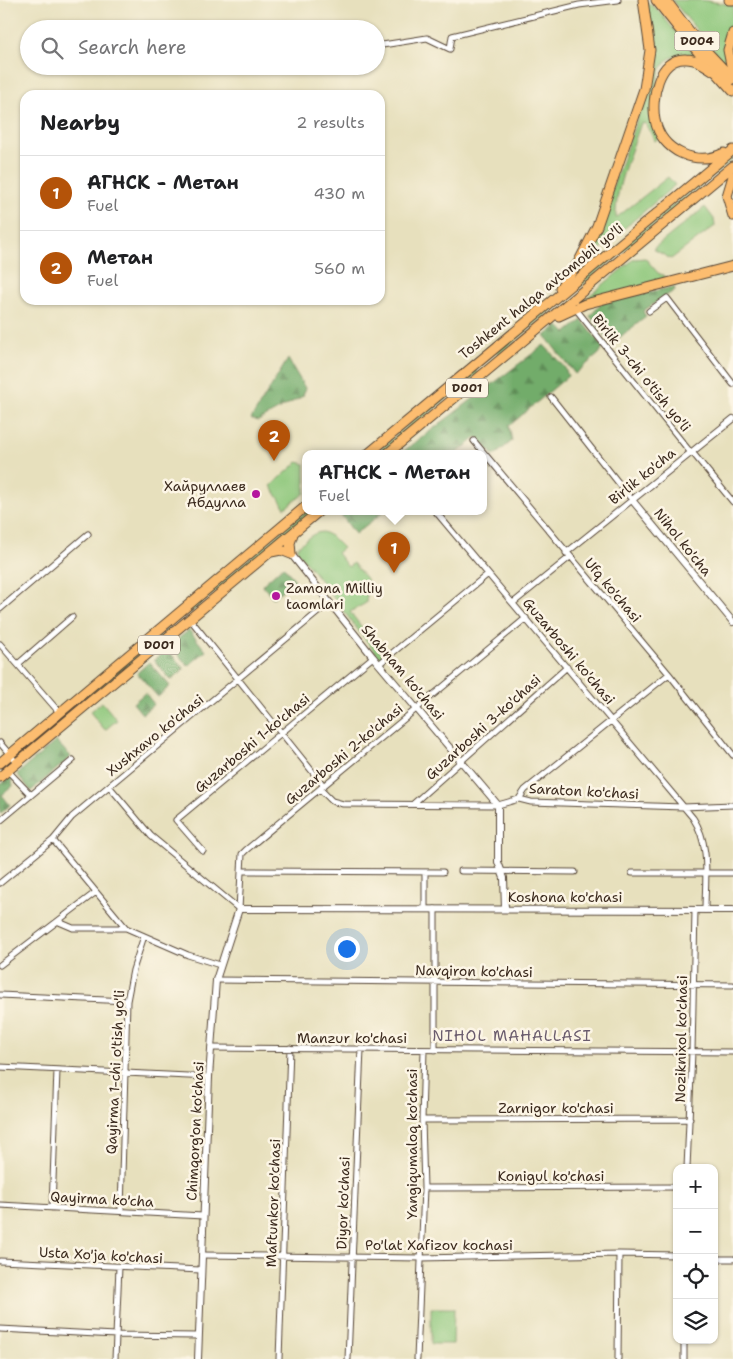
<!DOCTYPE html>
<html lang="en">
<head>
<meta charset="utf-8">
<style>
  :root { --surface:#fff; --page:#f6f6f6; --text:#202124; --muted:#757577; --line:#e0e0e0; --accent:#b45309 }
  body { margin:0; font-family:"Shantell Sans",sans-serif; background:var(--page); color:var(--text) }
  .controls { position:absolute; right:15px; bottom:15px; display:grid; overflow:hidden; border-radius:10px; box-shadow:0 1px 4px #0004 }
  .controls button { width:45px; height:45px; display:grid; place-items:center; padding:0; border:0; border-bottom:1px solid var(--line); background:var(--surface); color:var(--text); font:25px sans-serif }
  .you { position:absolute; left:346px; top:948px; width:18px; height:18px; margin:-12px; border:4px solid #fff; border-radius:50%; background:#1a73e8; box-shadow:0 0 0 8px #1a73e833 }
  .badge { display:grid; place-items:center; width:32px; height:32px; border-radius:50%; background:var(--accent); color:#fff; font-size:16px; font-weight:700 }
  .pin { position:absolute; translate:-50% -41px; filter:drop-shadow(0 1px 2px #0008) }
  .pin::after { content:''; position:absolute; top:26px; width:18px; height:15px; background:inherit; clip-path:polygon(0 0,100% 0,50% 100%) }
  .popup { position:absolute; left:302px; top:450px; width:185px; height:65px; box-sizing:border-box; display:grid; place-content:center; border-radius:10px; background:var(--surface); filter:drop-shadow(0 1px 4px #0005); font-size:16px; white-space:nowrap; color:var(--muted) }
  .popup b { font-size:19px; color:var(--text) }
  .popup::after { content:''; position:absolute; left:50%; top:100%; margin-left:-10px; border:10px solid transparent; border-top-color:var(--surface) }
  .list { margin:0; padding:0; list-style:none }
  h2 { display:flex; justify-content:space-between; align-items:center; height:65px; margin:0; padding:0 20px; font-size:21px }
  h2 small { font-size:16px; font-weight:400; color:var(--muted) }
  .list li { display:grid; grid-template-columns:32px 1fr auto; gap:15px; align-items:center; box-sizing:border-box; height:75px; padding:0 20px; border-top:1px solid var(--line) }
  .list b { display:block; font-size:19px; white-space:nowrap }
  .list p { margin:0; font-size:16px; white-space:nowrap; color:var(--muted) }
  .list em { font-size:16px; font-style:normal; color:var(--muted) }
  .icon { flex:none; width:28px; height:28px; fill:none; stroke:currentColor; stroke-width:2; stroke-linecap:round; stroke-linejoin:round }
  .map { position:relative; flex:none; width:733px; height:1359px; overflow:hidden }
  .search { position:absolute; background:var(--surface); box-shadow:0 1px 4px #0004; left:20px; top:20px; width:365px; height:55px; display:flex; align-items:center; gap:12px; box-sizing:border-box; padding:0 18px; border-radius:28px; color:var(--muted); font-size:19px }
  .panel { position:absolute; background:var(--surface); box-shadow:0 1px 4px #0004; left:20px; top:90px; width:365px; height:215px; border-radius:15px }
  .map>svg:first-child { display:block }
</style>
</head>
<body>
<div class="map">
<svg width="733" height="1359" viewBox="0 0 733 1359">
  <defs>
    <pattern id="forest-firs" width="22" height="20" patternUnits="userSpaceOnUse" patternTransform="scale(1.25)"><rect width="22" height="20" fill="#72ac6b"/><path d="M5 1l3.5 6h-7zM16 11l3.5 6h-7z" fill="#5f8c57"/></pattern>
  </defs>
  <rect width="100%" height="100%" fill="#fcf5e5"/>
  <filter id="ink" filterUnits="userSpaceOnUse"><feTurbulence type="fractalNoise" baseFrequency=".02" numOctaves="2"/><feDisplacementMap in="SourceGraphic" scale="10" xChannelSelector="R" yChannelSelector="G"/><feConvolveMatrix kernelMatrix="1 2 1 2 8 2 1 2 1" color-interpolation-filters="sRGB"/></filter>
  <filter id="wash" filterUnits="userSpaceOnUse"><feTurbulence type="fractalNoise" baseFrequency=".0096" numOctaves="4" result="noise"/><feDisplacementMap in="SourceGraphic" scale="20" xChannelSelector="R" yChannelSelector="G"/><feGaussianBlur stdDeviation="1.12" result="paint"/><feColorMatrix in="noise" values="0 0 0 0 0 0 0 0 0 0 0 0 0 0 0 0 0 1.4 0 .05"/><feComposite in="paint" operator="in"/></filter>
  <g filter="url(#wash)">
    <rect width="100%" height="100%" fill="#e7e0bd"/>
    <!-- green -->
    <path fill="#8ec77b" stroke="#64784c" d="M672 0H701L733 5V25L725 44 726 65Z
      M647 3 657 9 697 58C691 58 683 55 677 56 648 60 658 118 659 138L655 141 646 124 641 123C631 153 615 186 616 218L668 177 675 185 586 261 650 83 653 43Z
      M733 155V160L499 354 497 351Z
      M705 207 714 219 715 226 671 259 653 249Z
      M645 258 658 273 665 276V280L582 302 634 259Z
      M475 370 478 373 380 454H374Z
      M298 462 305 464V493L285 508 271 486Z
      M305 512H311L189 614 187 611Z
      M323 532 331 536 343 548 337 553 348 567 353 563 368 581 366 603 350 612 383 655 380 658C351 623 327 587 298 552L297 547C305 541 312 532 323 532Z
      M169 627 171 630 24 751 21 748Z
      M102 702 117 720 105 730 90 712Z
      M431 1308H454L453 1344H431Z"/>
    <!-- forest -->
    <path fill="url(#forest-firs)" stroke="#566b44" d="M674 287 675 290 643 311 646 317 611 344 590 316 603 302Z
      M582 320 603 347 599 354 575 374 545 336 558 325 566 333Z
      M544 345 565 368 568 376 509 426 512 441 494 456 477 437 456 454H400Z
      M288 359 305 388 303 396 258 421 251 419Z
      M339 512H383L355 534Z
      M283 566 295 580 273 598 262 585Z
      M189 630 206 651 188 666 170 645Z
      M167 649 184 669 171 680 154 660Z
      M149 662 170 686 158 697 137 673Z
      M145 693 154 704 142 714 133 703Z
      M56 741 71 757 31 791 17 774Z
      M11 776 13 786 2 795 10 805 0 814V785Z"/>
  </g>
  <g filter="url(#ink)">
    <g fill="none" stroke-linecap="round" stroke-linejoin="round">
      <defs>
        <path id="minor" d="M376 46 427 38 450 49 452 36 579 5 618 0
          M575 308 691 453
          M649 311 667 298 733 384
          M551 397 632 500 566 553
          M474 441 669 674 733 755
          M692 452 733 502
          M436 512 693 818C711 845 705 879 705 910
          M513 603 570 557
          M0 609 88 534
          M190 619 324 786
          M0 644 59 712
          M18 664 72 617
          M379 664 488 574
          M0 743 17 763
          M8 771 31 795
          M320 789 332 801 343 804 498 805 519 799 531 802 683 807 733 805
          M519 799 525 790 669 674
          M414 803 567 667
          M0 821 73 760
          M53 840 126 928
          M203 851 176 820 373 657
          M241 871 443 872
          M461 871 575 872
          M632 873H733
          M0 883 53 840 72 817 109 786
          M239 909 151 836 109 786 329 603
          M239 909 242 854 246 850 526 618
          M425 909V872
          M435 909V1050
          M59 922 73 928H126L188 955 220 965
          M0 965 96 892
          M216 980 733 985
          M0 995 127 1001
          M211 1048 733 1052
          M0 1067 209 1077
          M422 1120 690 1119
          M687 1168 692 1052 695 910
          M424 1188 677 1187
          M0 1205 203 1216
          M52 1208 57 1070
          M121 1211 127 1001 133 970 144 936
          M202 1255 421 1258 619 1254 677 1255
          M714 1259H733
          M0 1261 201 1270
          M0 1329 116 1335 198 1336
          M684 1340V1359
          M115 1359 119 1267
          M279 1359 290 1048
          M348 1359 361 1049
          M417 1359 424 1188 422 1120 424 1050
          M618 1359 619 1254"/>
        <path id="tertiary" d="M733 419 632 500 733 622
          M291 554 373 657 498 805V862L504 878 505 909
          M198 1359 209 1077 216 980 239 909 733 910"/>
        <path id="primary" d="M656 0 691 44 733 91
          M666 0 696 40 733 79"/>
        <path id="trunk" d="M729 0H733
          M733 33 728 50 733 75
          M714 71C705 65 696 59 686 59 658 57 651 99 655 120 661 151 696 167 724 153
          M733 176 727 196 733 216
          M560 288 578 263 597 226 644 89 650 50 643 0
          M559 316 585 304 733 266
          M368 454 733 150
          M387 454 733 166
          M271 552 281 550 291 554 290 543 293 534
          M0 763 305 507
          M0 777 318 512"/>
      </defs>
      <!-- minor casing -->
      <use href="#minor" stroke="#554536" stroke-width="7"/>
      <!-- tertiary casing -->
      <use href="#tertiary" stroke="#554536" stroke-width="8"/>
      <!-- primary casing -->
      <use href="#primary" stroke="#554536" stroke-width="11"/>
      <!-- trunk casing -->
      <use href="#trunk" stroke="#554536" stroke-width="11"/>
      <!-- minor -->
      <use href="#minor" stroke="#fff" stroke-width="5"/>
      <!-- tertiary -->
      <use href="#tertiary" stroke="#fff" stroke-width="6"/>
      <!-- primary -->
      <use href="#primary" stroke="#fcbd6f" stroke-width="9"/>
      <!-- trunk -->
      <use href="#trunk" stroke="#fcbd6f" stroke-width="9"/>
    </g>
  </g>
  <!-- markers -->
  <g fill="#b5179e" stroke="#fcf5e5" stroke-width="2">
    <circle cx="256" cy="494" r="5"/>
    <circle cx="276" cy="596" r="5"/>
  </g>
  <g text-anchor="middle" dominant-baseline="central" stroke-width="5" stroke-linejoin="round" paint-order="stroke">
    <!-- shield labels -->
    <g fill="#fcf5e5" stroke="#75675a" stroke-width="1">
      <rect x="674.5" y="31.5" width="45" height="19" rx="4"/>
      <rect x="446" y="378.5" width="42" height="19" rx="4"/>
      <rect x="138" y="635.5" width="42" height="19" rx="4"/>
    </g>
    <g font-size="12" font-weight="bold" fill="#3b2a1e">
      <text x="697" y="41">D004</text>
      <text x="467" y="388">D001</text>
      <text x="159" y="645">D001</text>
    </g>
    <!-- street labels -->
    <g font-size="14" fill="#3b2a1e" stroke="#fcf5e5">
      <text transform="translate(541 291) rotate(-39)">Toshkent halqa avtomobil yo'li</text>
      <text transform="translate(642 373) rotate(51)">Birlik 3-chi o'tish yo'li</text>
      <text transform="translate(642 476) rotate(-39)">Birlik ko'cha</text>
      <text transform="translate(683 542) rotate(51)">Nihol ko'cha</text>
      <text transform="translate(613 590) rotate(50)">Ufq ko'chasi</text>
      <text transform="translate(569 651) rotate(50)">Guzarboshi ko'chasi</text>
      <text transform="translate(403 672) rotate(50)">Shabnam ko'chasi</text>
      <text transform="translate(483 727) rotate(-42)">Guzarboshi 3-ko'chasi</text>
      <text transform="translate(155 735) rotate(-39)">Xushxavo ko'chasi</text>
      <text transform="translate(252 743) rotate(-40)">Guzarboshi 1-ko'chasi</text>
      <text transform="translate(344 754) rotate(-40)">Guzarboshi 2-ko'chasi</text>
      <text transform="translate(584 791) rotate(3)">Saraton ko'chasi</text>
      <text x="565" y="897">Koshona ko'chasi</text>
      <text transform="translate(474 971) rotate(1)">Navqiron ko'chasi</text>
      <text x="352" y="1038">Manzur ko'chasi</text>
      <text transform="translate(681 1039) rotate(-89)">Noziknixol ko'chasi</text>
      <text transform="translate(115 1072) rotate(-87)">Qayirma 1-chi o'tish yo'li</text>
      <text x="556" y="1108">Zarnigor ko'chasi</text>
      <text transform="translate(195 1131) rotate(-87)">Chimqorg'on ko'chasi</text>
      <text transform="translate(412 1144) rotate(-90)">Yangiqumaloq ko'chasi</text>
      <text x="551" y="1176">Konigul ko'chasi</text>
      <text transform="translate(102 1199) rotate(3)">Qayirma ko'cha</text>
      <text transform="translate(273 1203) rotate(-88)">Maftunkor ko'chasi</text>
      <text transform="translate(343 1203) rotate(-88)">Diyor ko'chasi</text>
      <text x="439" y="1245">Po'lat Xafizov kochasi</text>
      <text transform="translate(101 1255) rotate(3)">Usta Xo'ja ko'chasi</text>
    </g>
    <!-- poi labels -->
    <g font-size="14" fill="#3b2a1e" stroke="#fcf5e5" text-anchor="end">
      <text x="246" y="486">Хайруллаев<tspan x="246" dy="16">Абдулла</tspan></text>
      <text x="286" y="588" text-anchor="start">Zamona Milliy<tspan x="286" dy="16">taomlari</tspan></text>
    </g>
    <!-- neighbourhood labels -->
    <g font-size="15" letter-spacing="1" fill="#6a5c6d" stroke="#fcf5e5">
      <text x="512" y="1036">NIHOL MAHALLASI</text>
    </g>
  </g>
</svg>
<div class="controls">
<button>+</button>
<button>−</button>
<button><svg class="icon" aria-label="locate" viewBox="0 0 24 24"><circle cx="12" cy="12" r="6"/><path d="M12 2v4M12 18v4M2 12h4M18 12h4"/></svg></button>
<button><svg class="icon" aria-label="layers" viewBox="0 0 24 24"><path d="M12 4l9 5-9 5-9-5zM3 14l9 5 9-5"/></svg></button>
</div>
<div class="you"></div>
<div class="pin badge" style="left:394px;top:573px">1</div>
<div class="popup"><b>АГНСК - Метан</b>Fuel</div>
<div class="pin badge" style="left:274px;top:461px">2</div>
<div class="search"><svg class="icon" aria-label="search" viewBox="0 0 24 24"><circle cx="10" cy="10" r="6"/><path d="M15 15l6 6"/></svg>Search here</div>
<section class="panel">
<h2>Nearby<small>2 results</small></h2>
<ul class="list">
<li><span class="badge">1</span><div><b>АГНСК - Метан</b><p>Fuel</p></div><em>430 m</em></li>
<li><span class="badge">2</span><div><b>Метан</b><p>Fuel</p></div><em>560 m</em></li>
</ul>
</section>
</div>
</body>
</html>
